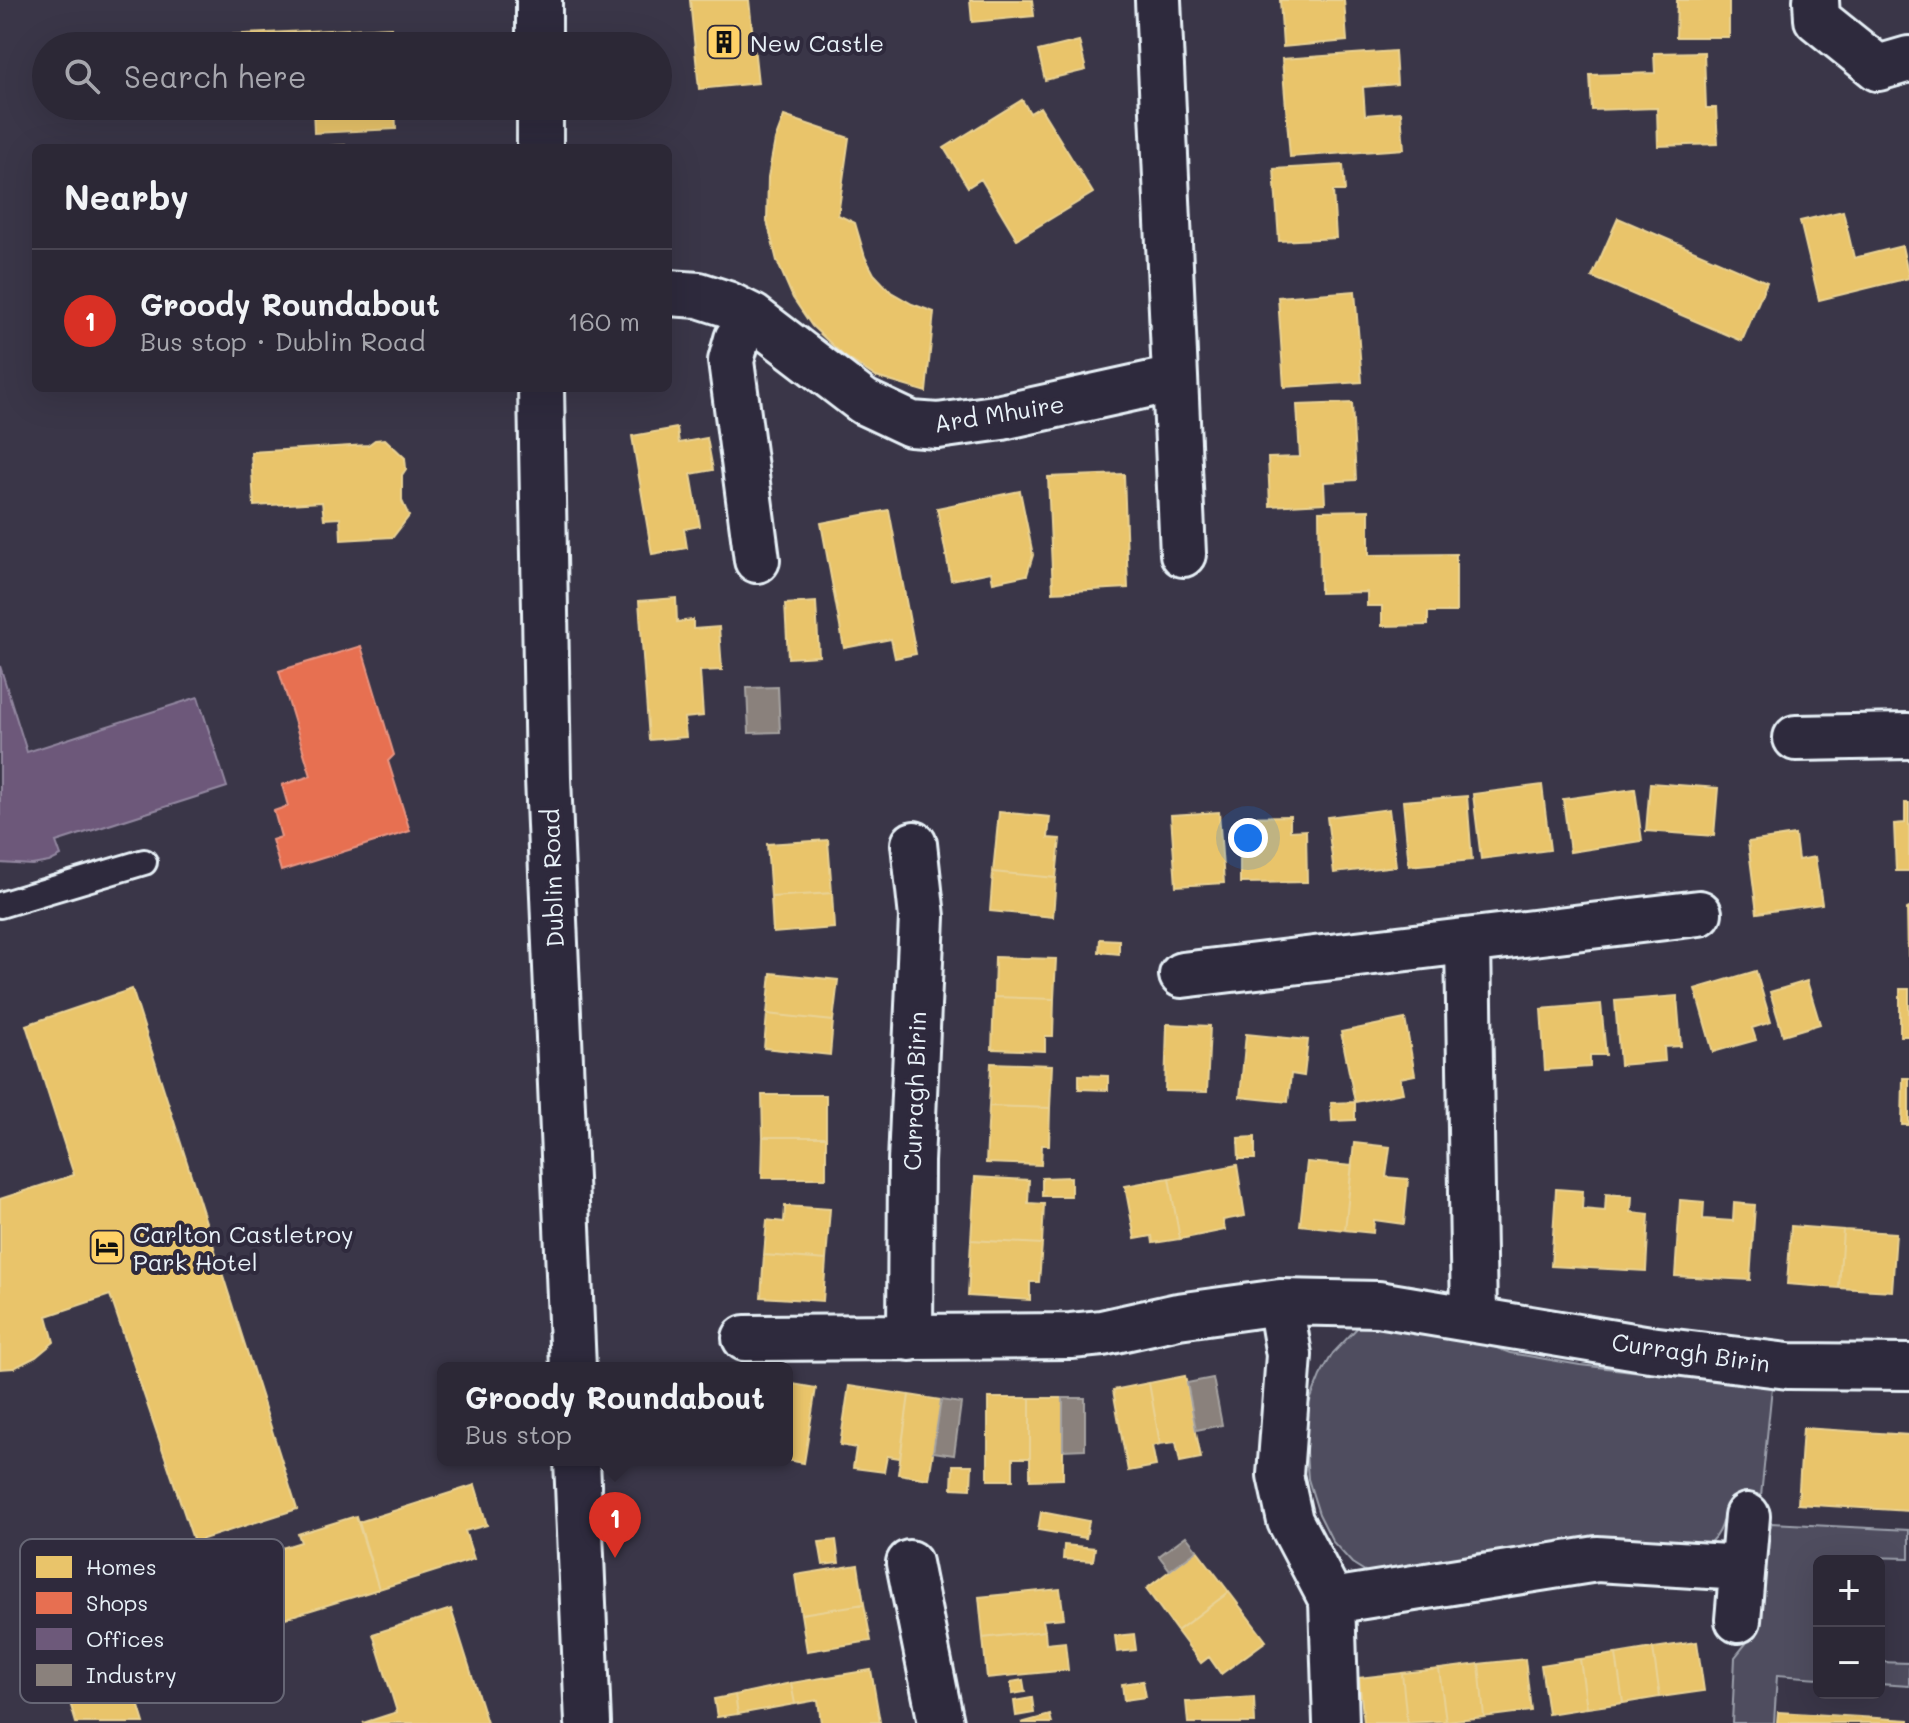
<!DOCTYPE html>
<html lang="en">
<head>
<meta charset="utf-8">
<style>
  :root { --surface:#2c2836; --page:#383442; --text:#f1f3f6; --muted:#a6a6ad; --line:#484451; --accent:#d93025 }
  body { margin:0; font-family:Mali,sans-serif; background:var(--page); color:var(--text) }
  .controls { position:absolute; right:24px; bottom:24px; display:grid; overflow:hidden; border-radius:12px; box-shadow:0 8px 32px #0002 }
  .controls button { width:72px; height:72px; display:grid; place-items:center; padding:0; border:0; border-bottom:2px solid var(--line); background:var(--surface); color:var(--text); font:40px sans-serif }
  .you { position:absolute; left:1248px; top:838px; width:28px; height:28px; margin:-20px; border:6px solid #fff; border-radius:50%; background:#1a73e8; box-shadow:0 0 0 12px #1a73e833 }
  .badge { display:grid; place-items:center; width:52px; height:52px; border-radius:50%; background:var(--accent); color:#fff; font-size:26px; font-weight:700 }
  .pin { position:absolute; translate:-50% -66px; filter:drop-shadow(0 2px 4px #0008) }
  .pin::after { content:''; position:absolute; top:42px; width:28px; height:24px; background:inherit; clip-path:polygon(0 0,100% 0,50% 100%) }
  .popup { position:absolute; left:437px; top:1362px; width:356px; height:104px; box-sizing:border-box; display:grid; place-content:center; border-radius:12px; background:var(--surface); filter:drop-shadow(0 2px 6px #0005); font-size:26px; white-space:nowrap; color:var(--muted) }
  .popup b { font-size:30px; color:var(--text) }
  .popup::after { content:''; position:absolute; left:50%; top:100%; margin-left:-16px; border:16px solid transparent; border-top-color:var(--surface) }
  .list { margin:0; padding:0; list-style:none }
  h2 { display:flex; justify-content:space-between; align-items:center; height:104px; margin:0; padding:0 32px; font-size:34px }
  h2 small { font-size:26px; font-weight:400; color:var(--muted) }
  .list li { display:grid; grid-template-columns:52px 1fr auto; gap:24px; align-items:center; box-sizing:border-box; height:144px; padding:0 32px; border-top:2px solid var(--line) }
  .list b { display:block; font-size:30px; white-space:nowrap }
  .list p { margin:0; font-size:26px; white-space:nowrap; color:var(--muted) }
  .list em { font-size:26px; font-style:normal; color:var(--muted) }
  .icon { flex:none; width:44px; height:44px; fill:none; stroke:currentColor; stroke-width:2; stroke-linecap:round; stroke-linejoin:round }
  .map { position:relative; flex:none; width:1909px; height:1723px; overflow:hidden }
  .search { position:absolute; background:var(--surface); box-shadow:0 8px 32px #0002; left:32px; top:32px; width:640px; height:88px; display:flex; align-items:center; gap:20px; box-sizing:border-box; padding:0 28px; border-radius:44px; color:var(--muted); font-size:30px }
  .panel { position:absolute; background:var(--surface); box-shadow:0 8px 32px #0002; left:32px; top:144px; width:640px; height:248px; border-radius:12px }
  .map>svg:first-child { display:block }
</style>
</head>
<body>
<div class="map">
<svg width="1909" height="1723" viewBox="0 0 1909 1723">
  <rect width="100%" height="100%" fill="#3a3648"/>
  <filter id="ink" filterUnits="userSpaceOnUse"><feTurbulence type="fractalNoise" baseFrequency=".0125" numOctaves="2"/><feDisplacementMap in="SourceGraphic" scale="16" xChannelSelector="R" yChannelSelector="G"/><feConvolveMatrix kernelMatrix="1 2 1 2 8 2 1 2 1" color-interpolation-filters="sRGB"/></filter>
  <g filter="url(#ink)">
    <!-- green -->
    <path fill="#504e5f" stroke="#9ca0ac" stroke-width="2" d="M1383 1320 1457 1333 1510 1353 1580 1365 1772 1387 1760 1506 1727 1503C1722 1521 1721 1537 1703 1547L1611 1541 1533 1547 1478 1553 1433 1565 1368 1573 1352 1563 1333 1542 1319 1514 1308 1479 1305 1440 1308 1406 1320 1376 1333 1353 1359 1326Z
      M1771 1523 1909 1530V1558L1862 1557V1561H1819V1678L1777 1675 1774 1723H1732L1735 1657 1756 1631Z
      M1879 1662 1909 1663V1686L1879 1684Z"/>
    <!-- homes -->
    <path fill="#e9c46a" stroke="#e9d295" stroke-width="2" d="M690 0H749L758 83 699 89Z
      M970 0H1032L1034 16 972 22Z
      M1280 0H1344L1347 41 1283 47Z
      M1677 0H1729V37H1676Z
      M391 27 392 46H204V36Z
      M1079 41 1086 70 1045 80 1038 51Z
      M1395 51 1397 84 1363 87 1365 115 1401 112 1404 149 1290 157 1282 59Z
      M1704 52 1706 108H1716L1718 144 1658 146 1657 108 1592 110 1590 75 1655 73 1654 53Z
      M1022 100 1030 113 1040 107 1093 193 1017 239 981 179 968 187 944 148Z
      M313 106H395L396 129 314 133Z
      M784 116 849 138 838 215 855 223 865 257 874 274 891 292 912 304 934 312 926 392 876 377 843 355 812 326 793 298 777 261 767 221 768 177 775 140Z
      M345 145V148H293Z
      M1343 165 1345 191H1333L1336 238 1279 241 1274 169Z
      M1843 211 1854 258 1902 246 1909 278 1819 300 1800 221Z
      M1618 218 1767 282 1742 341 1592 277Z
      M1355 291 1362 382 1284 387 1278 297Z
      M1352 403 1356 480 1324 482 1325 503 1270 506 1268 458 1300 457 1297 405Z
      M677 428 679 443 707 438 713 470 691 474 700 526 684 529 687 548 652 554 632 436Z
      M385 439 405 458 406 469 402 475V501L409 516 393 537 341 540 340 518 324 519 322 502 254 506 251 452 368 445 375 440Z
      M1124 474 1128 588 1053 592 1048 477Z
      M1020 491 1033 555 1027 575 993 582 991 572 951 580 937 508Z
      M889 510 916 654 895 658 891 639 844 648 821 523Z
      M1369 510V555L1456 554V612H1428V625L1382 626V606H1367V592L1320 593 1319 511Z
      M676 598 677 622 693 620V629L719 627 722 670 700 671 703 716 684 718 686 737 649 740 639 601Z
      M816 602 819 656 788 658 785 604Z
      M1650 783 1718 788 1714 836 1646 831Z
      M1542 785 1550 850 1481 859 1473 794Z
      M1635 789 1642 841 1570 852 1563 799Z
      M1467 796 1472 860 1409 866 1403 801Z
      M1905 803H1909V871H1896L1894 824 1905 823Z
      M1389 809 1396 866 1334 873 1327 817Z
      M999 812 1050 817 1048 838 1060 839 1056 878 993 872Z
      M1219 812 1224 883 1176 886 1171 815Z
      M1290 816V831L1306 830 1307 882 1240 883V817Z
      M1795 835 1798 860 1815 857 1822 904 1757 913 1748 842Z
      M828 840 832 893 771 897 767 844Z
      M993 872 1056 878 1053 917 990 911Z
      M832 893 834 928 773 933 771 897Z
      M1909 908V956H1908L1907 909Z
      M1100 939 1119 940V954L1099 952Z
      M995 957 1056 959 1054 999 994 997Z
      M1756 971 1771 1022 1752 1028 1756 1040 1713 1052 1695 989Z
      M771 973 838 980 833 1021 767 1014Z
      M1807 981 1820 1024 1783 1035 1770 992Z
      M132 989 297 1509 194 1542 110 1295 47 1316 54 1342 36 1357 14 1368 0 1369V1199L74 1175 26 1025Z
      M1900 989H1909V1036H1900Z
      M1677 996 1681 1046 1664 1047 1665 1061 1620 1065 1615 1001Z
      M994 997 1054 999 1053 1036H1045V1051L992 1049Z
      M1601 1004 1606 1055H1590V1067L1545 1070 1541 1009Z
      M767 1014 833 1021 830 1055 764 1048Z
      M1405 1019 1415 1075 1400 1078 1403 1093 1355 1102 1341 1032Z
      M1167 1024 1210 1026 1207 1092 1165 1091Z
      M1246 1034 1308 1040 1304 1076 1291 1074 1288 1102 1240 1097Z
      M991 1063 1052 1065 1050 1108 989 1106Z
      M1079 1075 1108 1076V1090L1079 1089Z
      M1903 1078H1909V1125H1902Z
      M762 1095H826V1137H763Z
      M1355 1102V1120L1332 1121 1331 1103Z
      M989 1106 1050 1108 1049 1145H1042L1041 1165 986 1163Z
      M763 1137H826V1178H762Z
      M1255 1137V1159H1239L1238 1138Z
      M1354 1143 1390 1147 1386 1177 1408 1179 1404 1224 1374 1220 1373 1233 1345 1230Z
      M1307 1162 1352 1166 1345 1230 1300 1225Z
      M1237 1165 1245 1216 1223 1220 1225 1230 1180 1239 1169 1178Z
      M975 1177 1029 1180 1028 1203 1044 1204 1042 1244 971 1240Z
      M1071 1177V1196H1042V1178Z
      M1169 1178 1180 1239 1153 1243 1152 1236 1135 1239 1125 1186Z
      M1556 1189 1583 1191 1582 1209 1605 1211 1606 1194 1632 1196 1631 1212 1649 1214 1646 1271 1551 1266Z
      M1680 1200 1704 1202 1703 1219 1733 1221 1734 1203 1755 1205 1750 1280 1675 1276Z
      M785 1206 830 1209 826 1260 764 1255 767 1220 784 1222Z
      M1791 1226 1843 1230 1839 1288 1787 1284Z
      M1843 1230 1896 1233 1892 1291 1839 1288Z
      M971 1240 1042 1244 1039 1282H1030V1300L968 1296Z
      M764 1255 826 1260 823 1301 761 1297Z
      M1185 1376 1201 1458 1180 1462 1176 1442 1160 1444 1149 1383Z
      M787 1383 816 1388 804 1463 787 1460Z
      M1149 1383 1160 1444 1152 1446 1156 1466 1128 1471 1113 1390Z
      M849 1386 909 1395 900 1458 887 1456 884 1472 853 1468 856 1448 840 1445Z
      M909 1395 941 1400 929 1479 898 1474Z
      M988 1398H1030V1458H1013V1480H988Z
      M1030 1398H1063V1479L1030 1480Z
      M1803 1428 1909 1435V1511L1798 1504Z
      M953 1465H972L971 1489 952 1488Z
      M475 1485 487 1525 465 1531 474 1559 379 1589 359 1522Z
      M1041 1512 1089 1521 1086 1538 1038 1530Z
      M356 1516 379 1589 127 1667 144 1723H76L66 1689 75 1686 55 1621 113 1603 111 1593 216 1561 218 1568 301 1542 298 1534Z
      M836 1540 839 1563 823 1565 819 1542Z
      M1064 1545 1095 1548 1093 1561 1063 1559Z
      M1197 1550 1229 1592 1177 1631 1146 1589Z
      M858 1565 864 1604 801 1614 795 1575Z
      M1060 1589 1064 1618 1043 1620 1045 1631 983 1638 979 1597Z
      M1229 1592 1266 1641 1221 1674 1209 1657 1201 1663 1177 1631Z
      M864 1604 871 1641 807 1651 801 1614Z
      M451 1609 487 1723H363L397 1712 373 1634Z
      M1045 1631 1046 1644 1065 1642 1068 1670 987 1678 983 1638Z
      M1134 1634 1136 1650 1117 1652 1115 1636Z
      M1697 1642 1704 1691 1660 1697 1653 1648Z
      M1653 1648 1660 1697 1623 1703 1616 1654Z
      M1616 1654 1623 1703 1587 1708 1580 1659Z
      M1525 1659 1531 1711 1484 1717 1479 1664Z
      M1580 1659 1587 1708 1548 1714 1541 1665Z
      M1479 1664 1484 1717 1446 1721 1439 1669Z
      M1439 1669 1446 1721 1407 1723 1402 1673Z
      M871 1670 880 1722 821 1723 818 1700 795 1704 791 1683Z
      M1402 1673 1407 1723H1364L1359 1678Z
      M1023 1680 1025 1692 1012 1694 1011 1682Z
      M1143 1681 1146 1697 1124 1700 1122 1684Z
      M791 1683 795 1704 738 1714 735 1695Z
      M735 1695 738 1714 717 1717 714 1699Z
      M1254 1697 1255 1723H1188L1186 1702Z
      M1032 1698 1034 1713 1016 1716 1014 1701Z
      M1778 1712 1909 1720V1723H1777Z
      M1050 1715 1052 1723H1021Z"/>
    <!-- shops -->
    <path fill="#e76f51" stroke="#e79683" stroke-width="2" d="M361 646 394 755 388 761 410 831 281 871 272 840 281 837 274 811 288 806 282 785 311 776 279 671Z"/>
    <!-- offices -->
    <path fill="#6d597a" stroke="#9287a0" stroke-width="2" d="M0 666 27 752 198 697 227 787 56 842 61 856 49 862 32 865 0 863Z"/>
    <!-- industry -->
    <path fill="#8a817c" stroke="#a6a3a1" stroke-width="2" d="M778 687 780 732 749 733 747 688Z
      M1213 1378 1222 1425 1196 1430 1187 1383Z
      M1063 1398H1085V1449L1063 1450Z
      M941 1400 961 1403 954 1455 933 1452Z
      M1186 1536 1197 1550 1170 1570 1159 1556Z"/>
    <g fill="none" stroke-linecap="round" stroke-linejoin="round">
      <defs>
        <path id="service" d="M0 905 144 862"/>
        <path id="minor" d="M1158 0 1183 554
          M1816 0 1817 19 1878 68 1909 59
          M668 293 699 295 727 304 753 317 864 402 911 424 938 426 1002 417 1174 379
          M753 317 737 339 731 361 757 560
          M1796 738 1909 736
          M1468 941 1474 1318
          M1182 975 1699 913
          M1280 1302 1289 1355 1280 1475 1290 1521 1332 1601 1336 1723
          M745 1338 1071 1336 1102 1333 1178 1316 1280 1302 1378 1304 1650 1349 1788 1366 1909 1367
          M910 1338 911 1162 922 917 914 844
          M909 1563 941 1723
          M1332 1601 1597 1559 1742 1568
          M1738 1620 1747 1516"/>
        <path id="secondary" d="M539 0V46
          M540 106V148
          M541 388 548 778 573 1368
          M577 1460 588 1723"/>
      </defs>
      <!-- service casing -->
      <use href="#service" stroke="#e8f1f8" stroke-width="30"/>
      <!-- minor casing -->
      <use href="#minor" stroke="#e8f1f8" stroke-width="50"/>
      <!-- secondary casing -->
      <use href="#secondary" stroke="#e8f1f8" stroke-width="50"/>
      <!-- service -->
      <use href="#service" stroke="#2f2a3d" stroke-width="24"/>
      <!-- minor -->
      <use href="#minor" stroke="#2f2a3d" stroke-width="44"/>
      <!-- secondary -->
      <use href="#secondary" stroke="#2f2a3d" stroke-width="44"/>
    </g>
  </g>
  <!-- icons -->
  <defs>
    <symbol id="building-square" viewBox="-11 -11 22 22"><rect x="-9" y="-9" width="18" height="18" rx="4" fill="#ffd166" stroke="#2f2a3d"/><path d="M-4-6H4V6H1V3H-1V6H-4ZM-2.5-4.3h1.7v1.8h-1.7ZM.8-4.3h1.7v1.8H.8ZM-2.5-1h1.7V.8h-1.7ZM.8-1h1.7V.8H.8Z" fill="#111"/></symbol>
    <symbol id="hotel-square" viewBox="-11 -11 22 22"><rect x="-9" y="-9" width="18" height="18" rx="4" fill="#ffd166" stroke="#2f2a3d"/><path d="M-6-4.5h1.5V1H6V5H4.5V3h-9V5H-6ZM-4 0a1.8 1.8 0 1 1 3.6 0ZM.5 0V-2.5h3Q6-2.5 6 0Z" fill="#111"/></symbol>
  </defs>
  <g fill-rule="evenodd">
    <use href="#building-square" x="704" y="22" width="40" height="40"/>
    <use href="#hotel-square" x="87" y="1227" width="40" height="40"/>
  </g>
  <g text-anchor="middle" dominant-baseline="central" stroke-width="8" stroke-linejoin="round" paint-order="stroke">
    <!-- poi labels -->
    <g font-size="24" fill="#e8f1f8" stroke="#2f2a3d" text-anchor="start">
      <text x="750" y="42">New Castle</text>
      <text x="133" y="1233">Carlton Castletroy<tspan x="133" dy="28">Park Hotel</tspan></text>
    </g>
    <!-- street labels -->
    <g font-size="24" fill="#e8f1f8" stroke="#2f2a3d">
      <text transform="translate(999 413) rotate(-9)">Ard Mhuire</text>
      <text transform="translate(552 878) rotate(-92)">Dublin Road</text>
      <text transform="translate(914 1091) rotate(-88)">Curragh Birin</text>
      <text transform="translate(1691 1352) rotate(8)">Curragh Birin</text>
    </g>
  </g>
  <!-- legend -->
  <rect x="20" y="1539" width="264" height="164" rx="12" fill="#2f2a3d" stroke="#666675" stroke-width="2"/>
  <rect x="36" y="1556" width="36" height="22" fill="#e9c46a"/>
  <rect x="36" y="1592" width="36" height="22" fill="#e76f51"/>
  <rect x="36" y="1628" width="36" height="22" fill="#6d597a"/>
  <rect x="36" y="1664" width="36" height="22" fill="#8a817c"/>
  <g font-size="22" fill="#e8f1f8">
    <text x="86" y="1575">Homes</text>
    <text x="86" y="1611">Shops</text>
    <text x="86" y="1647">Offices</text>
    <text x="86" y="1683">Industry</text>
  </g>
</svg>
<div class="controls">
<button>+</button>
<button>−</button>
</div>
<div class="you"></div>
<div class="pin badge" style="left:615px;top:1558px">1</div>
<div class="popup"><b>Groody Roundabout</b>Bus stop</div>
<div class="search"><svg class="icon" aria-label="search" viewBox="0 0 24 24"><circle cx="10" cy="10" r="6"/><path d="M15 15l6 6"/></svg>Search here</div>
<section class="panel">
<h2>Nearby<small></small></h2>
<ul class="list">
<li><span class="badge">1</span><div><b>Groody Roundabout</b><p>Bus stop · Dublin Road</p></div><em>160 m</em></li>
</ul>
</section>
</div>
</body>
</html>
